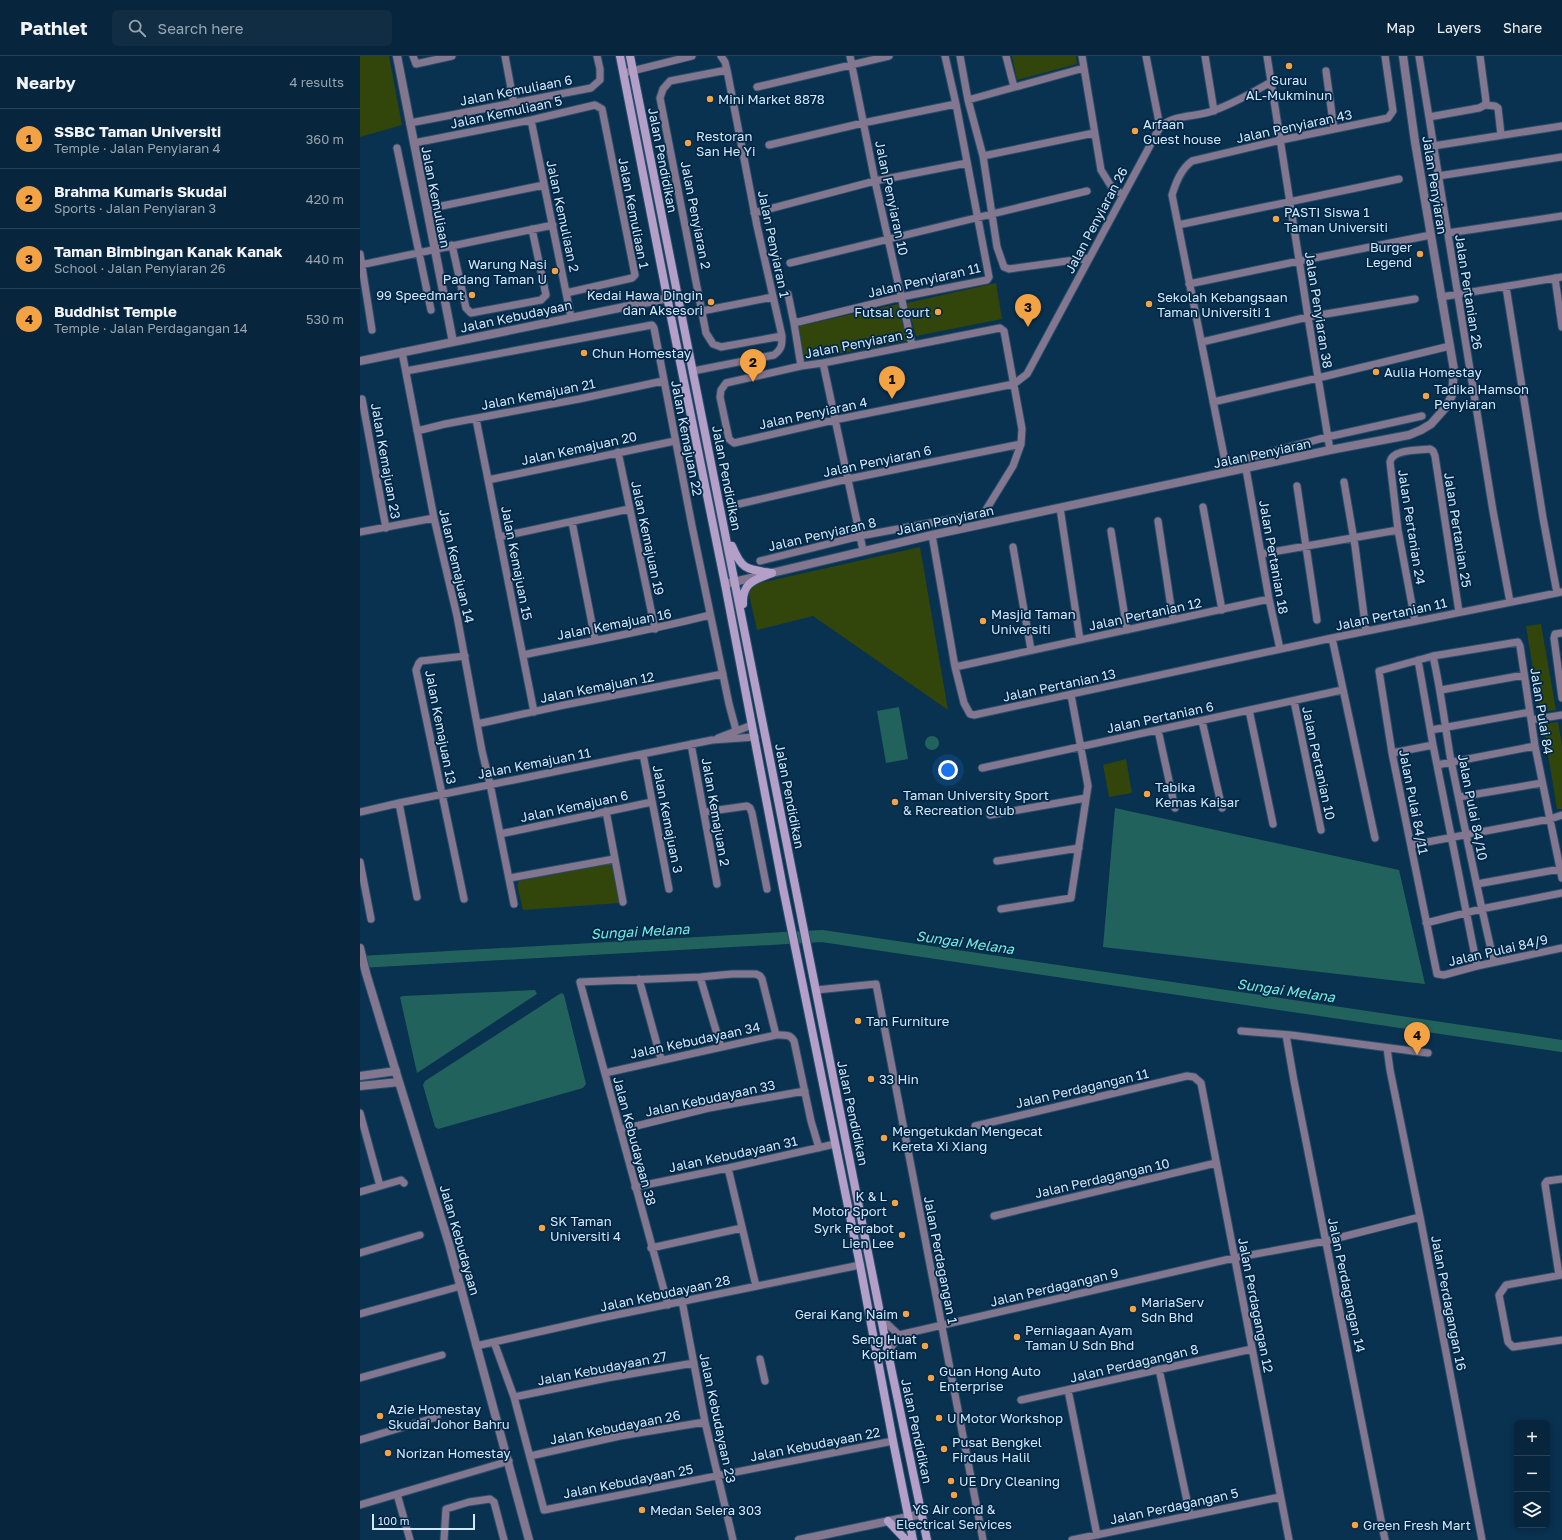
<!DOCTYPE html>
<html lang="en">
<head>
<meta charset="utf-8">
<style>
  :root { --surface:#07253c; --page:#102d43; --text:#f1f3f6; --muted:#98a5af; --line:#284256; --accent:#f4a344 }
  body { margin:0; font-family:"Golos Text",sans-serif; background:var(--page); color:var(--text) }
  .controls { position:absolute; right:12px; bottom:12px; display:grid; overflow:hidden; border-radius:6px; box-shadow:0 2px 6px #0003 }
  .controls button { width:36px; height:36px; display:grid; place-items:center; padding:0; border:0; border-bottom:1px solid var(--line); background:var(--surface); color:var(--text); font:20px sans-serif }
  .scale { position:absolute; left:12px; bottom:10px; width:103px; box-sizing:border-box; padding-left:4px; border:2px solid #d3e8fc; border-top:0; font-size:11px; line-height:14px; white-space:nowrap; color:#d3e8fc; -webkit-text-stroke:3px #002745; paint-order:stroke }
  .you { position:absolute; left:588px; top:714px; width:14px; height:14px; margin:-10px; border:3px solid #fff; border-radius:50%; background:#1a73e8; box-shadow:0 0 0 6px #1a73e833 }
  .badge { display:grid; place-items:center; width:26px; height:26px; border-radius:50%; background:var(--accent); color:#111; font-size:13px; font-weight:700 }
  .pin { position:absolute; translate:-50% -33px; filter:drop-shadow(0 1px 2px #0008) }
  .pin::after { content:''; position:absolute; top:21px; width:14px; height:12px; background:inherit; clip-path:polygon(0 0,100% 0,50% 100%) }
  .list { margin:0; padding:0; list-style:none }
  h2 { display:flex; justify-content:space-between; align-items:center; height:52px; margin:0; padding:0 16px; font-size:17px }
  h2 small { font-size:13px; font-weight:400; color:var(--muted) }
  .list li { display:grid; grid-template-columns:26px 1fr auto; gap:12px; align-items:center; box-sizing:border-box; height:60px; padding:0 16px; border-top:1px solid var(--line) }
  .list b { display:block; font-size:15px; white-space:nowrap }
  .list p { margin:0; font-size:13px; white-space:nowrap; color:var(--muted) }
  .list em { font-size:13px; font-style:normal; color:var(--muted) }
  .icon { flex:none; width:22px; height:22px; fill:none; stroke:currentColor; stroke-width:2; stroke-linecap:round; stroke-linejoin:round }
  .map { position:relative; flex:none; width:1202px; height:1484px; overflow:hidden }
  header { display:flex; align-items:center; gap:24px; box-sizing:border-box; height:56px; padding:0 20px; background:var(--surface); border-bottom:1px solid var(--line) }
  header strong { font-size:19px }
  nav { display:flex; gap:22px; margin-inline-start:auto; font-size:14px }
  .search { width:280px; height:36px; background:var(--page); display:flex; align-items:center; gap:10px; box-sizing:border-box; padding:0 14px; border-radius:6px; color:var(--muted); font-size:15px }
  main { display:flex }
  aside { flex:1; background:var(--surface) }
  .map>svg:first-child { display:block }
</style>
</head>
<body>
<header>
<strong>Pathlet</strong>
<div class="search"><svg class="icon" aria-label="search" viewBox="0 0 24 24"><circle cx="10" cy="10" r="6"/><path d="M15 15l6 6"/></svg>Search here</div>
<nav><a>Map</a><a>Layers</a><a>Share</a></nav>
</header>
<main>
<aside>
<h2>Nearby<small>4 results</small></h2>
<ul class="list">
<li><span class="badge">1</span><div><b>SSBC Taman Universiti</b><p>Temple · Jalan Penyiaran 4</p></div><em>360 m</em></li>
<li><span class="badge">2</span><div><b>Brahma Kumaris Skudai</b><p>Sports · Jalan Penyiaran 3</p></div><em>420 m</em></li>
<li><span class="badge">3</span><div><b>Taman Bimbingan Kanak Kanak</b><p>School · Jalan Penyiaran 26</p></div><em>440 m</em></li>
<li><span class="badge">4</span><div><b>Buddhist Temple</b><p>Temple · Jalan Perdagangan 14</p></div><em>530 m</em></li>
</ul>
</aside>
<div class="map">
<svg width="1202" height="1484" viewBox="0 0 1202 1484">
  <rect width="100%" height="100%" fill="#093150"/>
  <!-- green -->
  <path fill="#32450b" d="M0 0H29L42 69 0 81Z
    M652 0H716L717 8 657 24Z
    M636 227 642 263 556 280 547 247Z
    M538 248 547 285 444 304 439 270Z
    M560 491 588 654 453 560 397 574 387 530Z
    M1181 568 1196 654 1180 656 1166 570Z
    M1198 666 1202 689V753H1197L1183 668Z
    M766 703 772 737 749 741 743 709Z
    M249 808 253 811 260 847 163 854 157 829 159 825Z"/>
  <!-- water -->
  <path fill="#22625d" d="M539 651 548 703 526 707 517 655Z
    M565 687a7 7 0 1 1 14 0a7 7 0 1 1-14 0Z
    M755 752 1039 814 1065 928 743 891Z
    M175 934 177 938 57 1017 40 941 43 940Z
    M202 937 204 939 226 1028 223 1032 78 1073 75 1071 63 1029 65 1025 198 939Z"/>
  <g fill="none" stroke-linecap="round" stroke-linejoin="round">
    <!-- river -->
    <path stroke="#22625d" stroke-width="12" d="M0 906 462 880 1202 990"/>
    <defs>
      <path id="minor" d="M53 0 56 8 92 0
        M145 0 154 48
        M490 0 515 125 552 289
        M600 0 608 44 623 100 637 191 644 211 649 213 729 202
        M646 0 654 31
        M722 0 741 114 751 130 763 139
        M845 0 854 55
        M907 0 948 261 970 394
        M1025 0 1033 55 1028 62 921 84 832 105C821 113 816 126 812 139L865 405 870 407 967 381 1062 360
        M1059 0 1133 455 1150 546
        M1120 0 1126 45 1125 49
        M367 14 310 25 303 33 300 42 346 277 353 288 361 291 422 280
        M966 15 974 73
        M264 17 332 0
        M397 31 529 0
        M608 44 724 12
        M1069 61 1119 52 1125 49 1135 50 1138 52 1141 79
        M171 64 211 261
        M50 67 231 32 240 24V13L237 0
        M800 71C816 57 837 62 855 54 875 47 893 36 911 26
        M54 87 171 64 235 49 242 53 275 219 272 222 206 237
        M409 89 503 67 596 48
        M1073 90 1202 70
        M37 92 71 254
        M623 100 734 77
        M1078 120 1202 101
        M67 153 184 129
        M394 157 515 125 607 107
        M818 169 1039 123
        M1088 177 1202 160
        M92 189 106 252 111 257 181 244 186 239 172 173
        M0 198 12 274
        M430 207 727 135
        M0 209 193 169
        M1195 222 1202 271
        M829 228 939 205 1071 179
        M1146 231 1183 462 1197 537
        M428 238 434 267 441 310
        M1081 241 1202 221
        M342 255 413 241
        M434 267 541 241 627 224 629 221 596 48 585 0
        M842 286 948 261 1055 243
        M42 296 74 462 97 560 122 695 130 728 154 848
        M463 307 503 494
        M46 315 292 269 294 272 332 470 369 648 376 674
        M333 315 414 299C422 293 422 289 422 280L397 170 367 14 365 6 361 0
        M2 343 26 472
        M853 346 958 322 1090 290
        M116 363 174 656
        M57 375 85 368 219 343 303 325
        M258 396 295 573
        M886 413 909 543 920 593
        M128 424 315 385
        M984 426 995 490 1006 575
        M937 430 957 564
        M379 448 488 423 661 388
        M843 451 862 554
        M700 452 720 584
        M798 465 813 564
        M212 466 235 583
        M751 475 767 574
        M0 476 74 462
        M572 479 595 611 604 647 610 658 614 659 972 582 1202 536
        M139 481 269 453
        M653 491 671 594
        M901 498 1038 474
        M400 505 500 480 624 457 653 410 661 388 662 373 644 275 640 272 463 307 441 310 366 327 361 334 360 341 369 383 374 387 474 364 654 328 667 318 800 71 786 0
        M1055 565 1038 474 1030 406C1032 393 1059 394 1070 393L1073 395 1075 400 1099 556
        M1202 577 1195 578 1194 582 1202 642
        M972 582 1015 782
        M163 599C225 586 288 575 350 559
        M1073 600C1081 635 1085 670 1091 705 1105 772 1118 839 1134 906
        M1058 604 1073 689 1117 910
        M595 611 909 543
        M1081 634 1164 619
        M934 645 961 774
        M889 654 913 768
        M1171 664 1202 659
        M842 665 862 752
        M117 668 204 649 363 618
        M798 674 815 752
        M1071 674 1170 656
        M358 682 392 669
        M331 688 357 828
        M1032 697 1073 689
        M283 698 309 833
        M1077 709 1175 690
        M622 712 982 634
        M1099 741 1182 727
        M39 747 57 841
        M246 755 263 846
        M0 756 39 747 352 684 395 681
        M344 756 387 750 390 752 392 757 407 833
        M630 759 726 742
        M140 778 292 746
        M1051 789 1190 763 1202 759
        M637 805 719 792
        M0 806 11 863
        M150 822 254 803
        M1202 822 1175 690 1160 590 1158 586 1073 600 1019 615 1032 697 1077 918 1084 919 1117 910 1202 892
        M1117 828 1200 813
        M104 843 56 614 59 607 61 605 105 600
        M641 853 711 842 728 730 711 639
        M1066 867 1121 853 1202 837
        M340 921 361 991
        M279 923 301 1003
        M456 934 516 928 623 1484
        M881 975 931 979 1068 997
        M926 979 934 1025 1025 1484
        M1027 992 1030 1014 1060 1161 1122 1484
        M245 1017 416 979C425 979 430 978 434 985L451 1065 459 1092
        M0 1057 20 1130
        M615 1070 827 1020 834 1021 841 1027 929 1484
        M260 1074 349 1052 445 1035
        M368 1112 396 1230
        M275 1131 368 1112 475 1088
        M0 1136 41 1124 44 1127
        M634 1160 856 1107
        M291 1192 382 1172
        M0 1197 60 1179
        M1199 1219 1185 1128 1187 1125 1202 1123
        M1202 1219 1146 1229 1139 1239 1148 1286 1153 1291 1202 1284
        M322 1245 345 1366 373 1484
        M308 1249 220 926 340 921 372 918H396L400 920 402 923 416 979
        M0 1258 101 1230
        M523 1264 539 1279
        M134 1286 154 1341 184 1454 533 1385
        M116 1290 236 1263 500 1209
        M528 1297 539 1279 874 1202 966 1185 1060 1161
        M400 1303 405 1325
        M799 1313 830 1459
        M0 1322 82 1299
        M708 1334 737 1479
        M154 1341 247 1322 334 1307
        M661 1344 892 1293
        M0 1384 77 1361
        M170 1400 260 1380 345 1366
        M37 1438 50 1484
        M0 1449 149 1405
        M84 1484 86 1453 109 1446 130 1443 134 1446 144 1484
        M712 1484 920 1441"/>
      <path id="tertiary" d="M37 0 93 286
        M0 305 318 240
        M365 528 572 479 970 394 1049 379 1061 374 1071 368 1087 350 1092 339 1094 314 1055 86 1043 0
        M0 892 6 917 39 1026 89 1188 169 1484
        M0 1020 36 1015
        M0 1030 39 1026
        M439 1484 562 1458"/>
      <path id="secondary" d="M260 0 312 266 365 528 423 832 500 1209 533 1385 553 1484
        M270 0 528 1297 567 1484
        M372 490C382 514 386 513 412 517
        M383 548C382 526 395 524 412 517
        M528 1465 546 1484"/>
    </defs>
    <!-- minor casing -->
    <use href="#minor" stroke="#294e6c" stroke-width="9"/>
    <!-- tertiary casing -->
    <use href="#tertiary" stroke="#294e6c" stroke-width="10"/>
    <!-- secondary casing -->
    <use href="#secondary" stroke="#294e6c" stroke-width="10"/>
    <!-- minor -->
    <use href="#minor" stroke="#837790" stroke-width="7"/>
    <!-- tertiary -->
    <use href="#tertiary" stroke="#837790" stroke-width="8"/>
    <!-- secondary -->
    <use href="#secondary" stroke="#b39fc7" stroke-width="8"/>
  </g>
  <!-- markers -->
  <g fill="#f4a344" stroke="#002745" stroke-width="1.5">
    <circle cx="929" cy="10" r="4"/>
    <circle cx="350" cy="43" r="4"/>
    <circle cx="775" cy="75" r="4"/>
    <circle cx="328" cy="87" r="4"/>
    <circle cx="916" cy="163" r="4"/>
    <circle cx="1060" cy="198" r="4"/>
    <circle cx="195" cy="215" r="4"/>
    <circle cx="112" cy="239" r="4"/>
    <circle cx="351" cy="246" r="4"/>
    <circle cx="789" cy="248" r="4"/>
    <circle cx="578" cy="256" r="4"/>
    <circle cx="224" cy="297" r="4"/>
    <circle cx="1016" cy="316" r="4"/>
    <circle cx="1066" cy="340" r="4"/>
    <circle cx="623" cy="565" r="4"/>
    <circle cx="787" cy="738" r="4"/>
    <circle cx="535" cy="746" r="4"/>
    <circle cx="498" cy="965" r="4"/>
    <circle cx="511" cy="1023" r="4"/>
    <circle cx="524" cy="1082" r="4"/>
    <circle cx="535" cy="1147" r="4"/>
    <circle cx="182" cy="1172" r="4"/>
    <circle cx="542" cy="1179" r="4"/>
    <circle cx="773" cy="1253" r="4"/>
    <circle cx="546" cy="1258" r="4"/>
    <circle cx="657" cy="1281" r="4"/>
    <circle cx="565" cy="1290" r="4"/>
    <circle cx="571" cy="1322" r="4"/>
    <circle cx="20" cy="1360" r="4"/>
    <circle cx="579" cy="1362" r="4"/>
    <circle cx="584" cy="1393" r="4"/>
    <circle cx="28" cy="1397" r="4"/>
    <circle cx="591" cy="1425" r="4"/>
    <circle cx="594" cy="1439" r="4"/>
    <circle cx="282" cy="1454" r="4"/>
    <circle cx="995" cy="1469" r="4"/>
  </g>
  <g text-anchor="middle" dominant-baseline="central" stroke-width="3.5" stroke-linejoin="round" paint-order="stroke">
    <!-- poi labels -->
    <g font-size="13" fill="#d3e8fc" stroke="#002745" text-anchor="start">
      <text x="929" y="24" text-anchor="middle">Surau<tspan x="929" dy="15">AL-Mukminun</tspan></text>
      <text x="358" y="43">Mini Market 8878</text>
      <text x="783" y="68">Arfaan<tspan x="783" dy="15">Guest house</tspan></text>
      <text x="336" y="80">Restoran<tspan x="336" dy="15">San He Yi</tspan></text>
      <text x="924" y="156">PASTI Siswa 1<tspan x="924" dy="15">Taman Universiti</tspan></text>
      <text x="1052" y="191" text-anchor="end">Burger<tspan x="1052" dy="15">Legend</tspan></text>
      <text x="187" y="208" text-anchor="end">Warung Nasi<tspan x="187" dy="15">Padang Taman U</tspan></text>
      <text x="104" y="239" text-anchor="end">99 Speedmart</text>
      <text x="343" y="239" text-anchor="end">Kedai Hawa Dingin<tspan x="343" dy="15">dan Aksesori</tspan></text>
      <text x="797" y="241">Sekolah Kebangsaan<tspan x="797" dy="15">Taman Universiti 1</tspan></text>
      <text x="570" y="256" text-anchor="end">Futsal court</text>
      <text x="232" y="297">Chun Homestay</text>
      <text x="1024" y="316">Aulia Homestay</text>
      <text x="1074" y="333">Tadika Hamson<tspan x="1074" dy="15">Penyiaran</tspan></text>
      <text x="631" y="558">Masjid Taman<tspan x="631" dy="15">Universiti</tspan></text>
      <text x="795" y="731">Tabika<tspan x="795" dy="15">Kemas Kaisar</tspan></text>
      <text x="543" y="739">Taman University Sport<tspan x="543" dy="15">&amp; Recreation Club</tspan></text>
      <text x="506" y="965">Tan Furniture</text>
      <text x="519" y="1023">33 Hin</text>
      <text x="532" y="1075">Mengetukdan Mengecat<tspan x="532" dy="15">Kereta Xi Xiang</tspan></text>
      <text x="527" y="1140" text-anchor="end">K &amp; L<tspan x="527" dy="15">Motor Sport</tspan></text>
      <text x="190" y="1165">SK Taman<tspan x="190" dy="15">Universiti 4</tspan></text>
      <text x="534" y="1172" text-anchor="end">Syrk Perabot<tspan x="534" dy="15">Lien Lee</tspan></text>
      <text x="781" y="1246">MariaServ<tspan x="781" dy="15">Sdn Bhd</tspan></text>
      <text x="538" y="1258" text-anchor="end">Gerai Kang Naim</text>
      <text x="665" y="1274">Perniagaan Ayam<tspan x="665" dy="15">Taman U Sdn Bhd</tspan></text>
      <text x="557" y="1283" text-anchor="end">Seng Huat<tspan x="557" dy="15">Kopitiam</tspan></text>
      <text x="579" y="1315">Guan Hong Auto<tspan x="579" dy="15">Enterprise</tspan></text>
      <text x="28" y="1353">Azie Homestay<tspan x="28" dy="15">Skudai Johor Bahru</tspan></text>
      <text x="587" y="1362">U Motor Workshop</text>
      <text x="592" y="1386">Pusat Bengkel<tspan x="592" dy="15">Firdaus Halil</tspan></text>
      <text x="36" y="1397">Norizan Homestay</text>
      <text x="599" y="1425">UE Dry Cleaning</text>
      <text x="594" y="1453" text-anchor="middle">YS Air cond &amp;<tspan x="594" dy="15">Electrical Services</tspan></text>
      <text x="290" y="1454">Medan Selera 303</text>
      <text x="1003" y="1469">Green Fresh Mart</text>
    </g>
    <!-- street labels -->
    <g font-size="13" fill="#d3e8fc" stroke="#002745">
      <text transform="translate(156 34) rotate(-11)">Jalan Kemuliaan 6</text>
      <text transform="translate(146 56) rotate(-12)">Jalan Kemuliaan 5</text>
      <text transform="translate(934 70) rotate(-12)">Jalan Penyiaran 43</text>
      <text transform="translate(303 104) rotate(79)">Jalan Pendidikan</text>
      <text transform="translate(1075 129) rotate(81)">Jalan Penyiaran</text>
      <text transform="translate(76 141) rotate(79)">Jalan Kemuliaan</text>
      <text transform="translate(532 142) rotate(78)">Jalan Penyiaran 10</text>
      <text transform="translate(274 157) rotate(79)">Jalan Kemuliaan 1</text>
      <text transform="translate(336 159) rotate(79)">Jalan Penyiaran 2</text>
      <text transform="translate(203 160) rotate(78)">Jalan Kemuliaan 2</text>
      <text transform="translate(736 164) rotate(-62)">Jalan Penyiaran 26</text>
      <text transform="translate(414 188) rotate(78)">Jalan Penyiaran 1</text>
      <text transform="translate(564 224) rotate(-13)">Jalan Penyiaran 11</text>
      <text transform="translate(1109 236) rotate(81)">Jalan Pertanian 26</text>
      <text transform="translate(959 254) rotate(81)">Jalan Penyiaran 38</text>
      <text transform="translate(156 260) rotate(-12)">Jalan Kebudayaan</text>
      <text transform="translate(499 287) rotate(-11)">Jalan Penyiaran 3</text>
      <text transform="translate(178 338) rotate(-11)">Jalan Kemajuan 21</text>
      <text transform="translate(453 357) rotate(-12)">Jalan Penyiaran 4</text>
      <text transform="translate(327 382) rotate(79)">Jalan Kemajuan 22</text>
      <text transform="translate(219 392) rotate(-12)">Jalan Kemajuan 20</text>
      <text transform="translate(902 397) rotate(-12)">Jalan Penyiaran</text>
      <text transform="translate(26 405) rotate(80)">Jalan Kemajuan 23</text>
      <text transform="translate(517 405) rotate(-12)">Jalan Penyiaran 6</text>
      <text transform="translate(367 422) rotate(79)">Jalan Pendidikan</text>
      <text transform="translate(585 464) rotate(-12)">Jalan Penyiaran</text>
      <text transform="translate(1052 471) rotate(81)">Jalan Pertanian 24</text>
      <text transform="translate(1098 474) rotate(81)">Jalan Pertanian 25</text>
      <text transform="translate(462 478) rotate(-13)">Jalan Penyiaran 8</text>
      <text transform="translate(288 482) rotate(78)">Jalan Kemajuan 19</text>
      <text transform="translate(914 501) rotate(80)">Jalan Pertanian 18</text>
      <text transform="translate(157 507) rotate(79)">Jalan Kemajuan 15</text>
      <text transform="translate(97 510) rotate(77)">Jalan Kemajuan 14</text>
      <text transform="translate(785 558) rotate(-12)">Jalan Pertanian 12</text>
      <text transform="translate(1031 558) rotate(-12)">Jalan Pertanian 11</text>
      <text transform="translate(254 568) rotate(-11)">Jalan Kemajuan 16</text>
      <text transform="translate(699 629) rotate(-12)">Jalan Pertanian 13</text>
      <text transform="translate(237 631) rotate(-11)">Jalan Kemajuan 12</text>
      <text transform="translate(1182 655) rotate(81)">Jalan Pulai 84</text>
      <text transform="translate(800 661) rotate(-12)">Jalan Pertanian 6</text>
      <text transform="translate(81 671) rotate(79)">Jalan Kemajuan 13</text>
      <text transform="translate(174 707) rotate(-11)">Jalan Kemajuan 11</text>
      <text transform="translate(959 707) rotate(78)">Jalan Pertanian 10</text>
      <text transform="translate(430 740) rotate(79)">Jalan Pendidikan</text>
      <text transform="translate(1054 746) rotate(79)">Jalan Pulai 84/11</text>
      <text transform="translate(214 750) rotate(-12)">Jalan Kemajuan 6</text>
      <text transform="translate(1113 751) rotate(79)">Jalan Pulai 84/10</text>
      <text transform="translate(356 756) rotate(80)">Jalan Kemajuan 2</text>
      <text transform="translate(308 763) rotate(79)">Jalan Kemajuan 3</text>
      <text transform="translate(1138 894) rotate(-13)">Jalan Pulai 84/9</text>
      <text transform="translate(335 984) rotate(-12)">Jalan Kebudayaan 34</text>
      <text transform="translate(722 1032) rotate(-13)">Jalan Perdagangan 11</text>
      <text transform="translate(350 1042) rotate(-12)">Jalan Kebudayaan 33</text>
      <text transform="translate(493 1057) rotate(78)">Jalan Pendidikan</text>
      <text transform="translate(275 1085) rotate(75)">Jalan Kebudayaan 38</text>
      <text transform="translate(373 1098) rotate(-12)">Jalan Kebudayaan 31</text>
      <text transform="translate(742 1122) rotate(-13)">Jalan Perdagangan 10</text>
      <text transform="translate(100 1184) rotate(74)">Jalan Kebudayaan</text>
      <text transform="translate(581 1204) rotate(79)">Jalan Perdagangan 1</text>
      <text transform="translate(987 1229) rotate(78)">Jalan Perdagangan 14</text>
      <text transform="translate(694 1231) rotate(-13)">Jalan Perdagangan 9</text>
      <text transform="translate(305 1237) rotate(-12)">Jalan Kebudayaan 28</text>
      <text transform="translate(1089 1247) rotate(79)">Jalan Perdagangan 16</text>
      <text transform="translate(896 1249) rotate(79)">Jalan Perdagangan 12</text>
      <text transform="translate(774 1307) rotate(-13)">Jalan Perdagangan 8</text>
      <text transform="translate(242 1312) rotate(-11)">Jalan Kebudayaan 27</text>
      <text transform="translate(358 1362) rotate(78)">Jalan Kebudayaan 23</text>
      <text transform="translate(255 1371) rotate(-11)">Jalan Kebudayaan 26</text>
      <text transform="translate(557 1375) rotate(78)">Jalan Pendidikan</text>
      <text transform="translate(455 1388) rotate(-11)">Jalan Kebudayaan 22</text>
      <text transform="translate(268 1425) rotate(-11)">Jalan Kebudayaan 25</text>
      <text transform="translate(814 1450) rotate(-12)">Jalan Perdagangan 5</text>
    </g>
    <!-- water labels -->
    <g font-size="14" font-style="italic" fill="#6ff0e4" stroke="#002745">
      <text transform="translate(280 875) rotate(-3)">Sungai Melana</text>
      <text transform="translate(605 886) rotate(8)">Sungai Melana</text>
      <text transform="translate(926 934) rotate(8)">Sungai Melana</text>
    </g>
  </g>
</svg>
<div class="controls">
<button>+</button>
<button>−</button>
<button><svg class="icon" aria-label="layers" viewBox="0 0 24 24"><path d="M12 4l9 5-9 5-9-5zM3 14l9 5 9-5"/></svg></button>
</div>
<div class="scale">100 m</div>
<div class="you"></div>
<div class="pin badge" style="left:532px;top:343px">1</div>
<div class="pin badge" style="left:393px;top:326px">2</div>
<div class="pin badge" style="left:668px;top:271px">3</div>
<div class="pin badge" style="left:1057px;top:999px">4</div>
</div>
</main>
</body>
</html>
